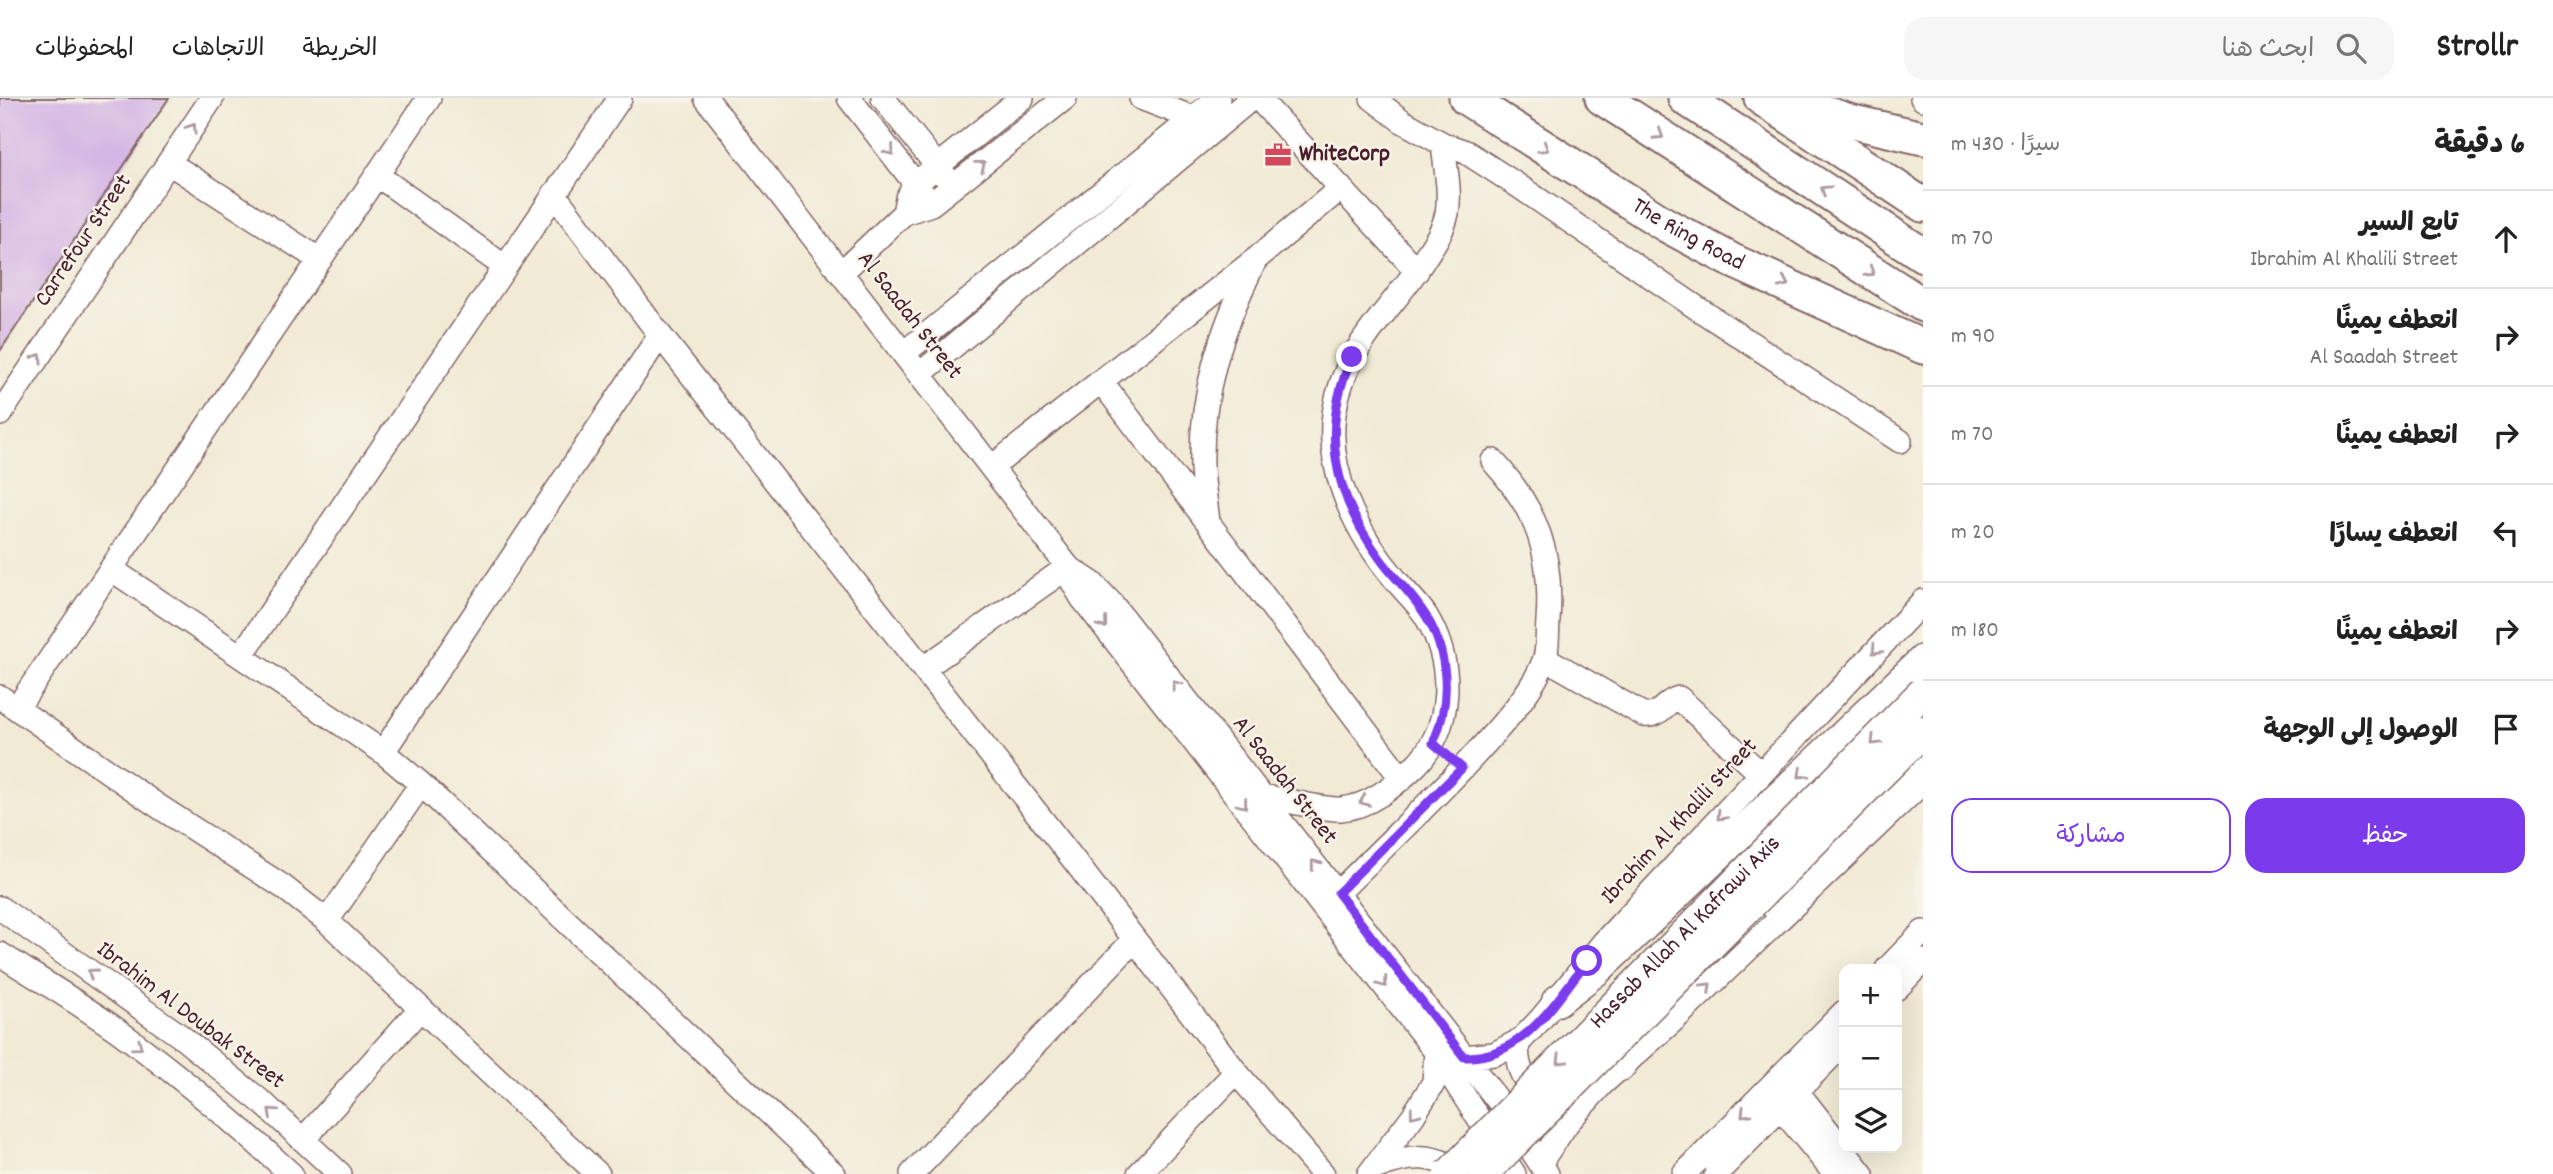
<!DOCTYPE html>
<html lang="ar">
<head>
<meta charset="utf-8">
<style>
  :root { --surface:#fff; --page:#f6f6f6; --text:#222; --muted:#767676; --line:#e0e0e0; --accent:#7c3aed }
  body { margin:0; font-family:Dekko,"Playpen Sans Arabic",sans-serif; background:var(--page); color:var(--text); direction:rtl }
  .controls { position:absolute; right:21px; bottom:21px; display:grid; overflow:hidden; border-radius:14px; box-shadow:0 7px 28px #0002 }
  .controls button { width:63px; height:63px; display:grid; place-items:center; padding:0; border:0; border-bottom:2px solid var(--line); background:var(--surface); color:var(--text); font:35px sans-serif }
  .stop { position:absolute; width:21px; height:21px; margin:-16px; border:5px solid #7c3aed; border-radius:50%; background:#fff }
  .stop.end { background:#7c3aed; border-color:#fff; box-shadow:0 2px 7px #0008 }
  .list { margin:0; padding:0; list-style:none }
  h2 { display:flex; justify-content:space-between; align-items:center; height:91px; margin:0; padding:0 28px; font-size:30px }
  h2 small { font-size:23px; font-weight:400; color:var(--muted) }
  .list li { display:grid; grid-template-columns:46px 1fr auto; gap:21px; align-items:center; box-sizing:border-box; height:98px; padding:0 28px; border-top:2px solid var(--line) }
  .list b { display:block; font-size:26px; white-space:nowrap }
  .list p { margin:0; font-size:23px; white-space:nowrap; color:var(--muted) }
  .list em { font-size:23px; font-style:normal; color:var(--muted) }
  .actions { display:flex; gap:14px; padding:21px 28px }
  .actions a { flex:1; padding:16px 0; border:2px solid var(--accent); border-radius:21px; text-align:center; font-size:24px; color:var(--accent) }
  .actions .main { background:var(--accent); color:#fff }
  .icon { flex:none; width:38px; height:38px; fill:none; stroke:currentColor; stroke-width:2; stroke-linecap:round; stroke-linejoin:round }
  .map { position:relative; flex:none; width:1923px; height:1076px; overflow:hidden; direction:ltr }
  header { display:flex; align-items:center; gap:42px; box-sizing:border-box; height:98px; padding:0 35px; background:var(--surface); border-bottom:2px solid var(--line) }
  header strong { font-size:33px }
  nav { display:flex; gap:38px; margin-inline-start:auto; font-size:24px }
  .search { width:490px; height:63px; background:var(--page); display:flex; align-items:center; gap:18px; box-sizing:border-box; padding:0 24px; border-radius:21px; color:var(--muted); font-size:26px }
  main { display:flex }
  aside { flex:1; background:var(--surface) }
  .map>svg:first-child { display:block }
</style>
</head>
<body>
<header>
<strong>Strollr</strong>
<div class="search"><svg class="icon" aria-label="search" viewBox="0 0 24 24"><circle cx="10" cy="10" r="6"/><path d="M15 15l6 6"/></svg>ابحث هنا</div>
<nav><a>الخريطة</a><a>الاتجاهات</a><a>المحفوظات</a></nav>
</header>
<main>
<aside>
<h2>6 دقيقة<small>سيرًا · 430 m</small></h2>
<ul class="list">
<li><svg class="icon" aria-label="ahead" viewBox="0 0 24 24"><path d="M12 20V5M6 11l6-6 6 6"/></svg><div><b>تابع السير</b><p>Ibrahim Al Khalili Street</p></div><em>70 m</em></li>
<li><svg class="icon" aria-label="right" viewBox="0 0 24 24"><path d="M7 20v-9h11M14 6l5 5-5 5"/></svg><div><b>انعطف يمينًا</b><p>Al Saadah Street</p></div><em>90 m</em></li>
<li><svg class="icon" aria-label="right" viewBox="0 0 24 24"><path d="M7 20v-9h11M14 6l5 5-5 5"/></svg><div><b>انعطف يمينًا</b></div><em>70 m</em></li>
<li><svg class="icon" aria-label="left" viewBox="0 0 24 24"><path d="M17 20v-9H6M10 6l-5 5 5 5"/></svg><div><b>انعطف يسارًا</b></div><em>20 m</em></li>
<li><svg class="icon" aria-label="right" viewBox="0 0 24 24"><path d="M7 20v-9h11M14 6l5 5-5 5"/></svg><div><b>انعطف يمينًا</b></div><em>180 m</em></li>
<li><svg class="icon" aria-label="arrive" viewBox="0 0 24 24"><path d="M6 21V4h12l-3 4 3 4H6"/></svg><div><b>الوصول إلى الوجهة</b></div></li>
</ul>
<div class="actions"><a class="main">حفظ</a><a>مشاركة</a></div>
</aside>
<div class="map">
<svg width="1923" height="1076" viewBox="0 0 1923 1076">
  <rect width="100%" height="100%" fill="#f7f3e8"/>
  <filter id="ink" filterUnits="userSpaceOnUse"><feTurbulence type="fractalNoise" baseFrequency=".0143" numOctaves="2"/><feDisplacementMap in="SourceGraphic" scale="14" xChannelSelector="R" yChannelSelector="G"/><feConvolveMatrix kernelMatrix="1 2 1 2 8 2 1 2 1" color-interpolation-filters="sRGB"/></filter>
  <filter id="wash" filterUnits="userSpaceOnUse"><feTurbulence type="fractalNoise" baseFrequency=".00686" numOctaves="4" result="noise"/><feDisplacementMap in="SourceGraphic" scale="28" xChannelSelector="R" yChannelSelector="G"/><feGaussianBlur stdDeviation="1.57" result="paint"/><feColorMatrix in="noise" values="0 0 0 0 0 0 0 0 0 0 0 0 0 0 0 0 0 1.4 0 .05"/><feComposite in="paint" operator="in"/></filter>
  <g filter="url(#wash)">
    <rect width="100%" height="100%" fill="#f1ead5"/>
    <g id="blocks">
      <!-- building -->
      <path fill="#d4b4e4" d="M0 0H169L0 253Z"/>
    </g>
  </g>
  <g filter="url(#ink)">
    <use href="#blocks" fill-opacity="0" stroke="#846666" stroke-width="2"/>
    <g fill="none" stroke-linecap="round" stroke-linejoin="round">
      <defs>
        <path id="minor" d="M706 0 1068 469 1092 485 1112 506 1510 1018 1547 1076
          M849 0 924 97
          M883 0 945 78
          M1141 0 1193 20
          M1258 0 1417 173
          M1372 0 1402 23 1443 46 1466 54 1517 87 1697 210 1900 343
          M1922 0 1923 1
          M169 65 320 162
          M377 77 505 169
          M554 96 660 237 1073 761 1236 974 1323 1076
          M904 115 931 106 1065 0
          M842 174 904 115 907 100 915 86 1022 0
          M904 255 1218 0
          M920 276 1252 0
          M1101 283 1402 681
          M0 316 212 0
          M992 369 1256 161 1341 90
          M1208 424C1206 406 1203 388 1202 370 1200 296 1221 232 1253 167
          M1068 469 1072 483 1082 500 1436 954 1514 1076
          M111 471 383 654 421 686 834 1076
          M241 558 620 0
          M1545 560 1644 617C1662 619 1664 603 1679 600L1761 676
          M924 570 1068 469
          M0 599 158 708 282 788 327 823 598 1076
          M17 610 429 0
          M383 654 660 237
          M1262 698C1282 701 1324 712 1341 711 1369 709 1394 688 1413 670 1455 630 1454 565 1426 518 1417 504 1405 494 1395 481 1358 437 1326 376 1334 316 1344 246 1392 214 1426 158 1435 144 1444 131 1447 115 1451 93 1445 68 1443 46
          M1338 795C1385 747 1435 701 1480 651 1501 628 1535 591 1545 560 1548 550 1547 535 1548 523 1553 457 1538 413 1493 363
          M0 810 179 937 264 1006 340 1076
          M327 823 421 686
          M0 856C39 881 79 905 117 932 178 976 235 1025 291 1076
          M1887 871 1923 834
          M1897 890 1923 863
          M1518 943C1515 967 1523 986 1543 1000
          M1464 959 1494 956 1521 942 1540 922 1604 844 1923 503
          M1788 982 1862 1076
          M1771 998 1835 1076
          M303 1042 420 911
          M1540 1065 1568 1024 1602 986 1676 920 1923 684
          M1377 1069C1411 1056 1434 1055 1465 1076
          M912 1076 1134 842
          M1139 1076 1236 974
          M1369 1076 1413 1018 1434 984 1436 954
          M1684 1076 1844 914
          M1716 1076 1844 945"/>
        <path id="major" d="M1772 804 1923 662
          M1557 903 1597 872 1923 562
          M1620 968 1666 907"/>
        <g id="highway">
          <path id="s1" d="M1466 0 1666 127 1733 163 1923 249"/>
          <path d="M1602 0 1923 207"/>
          <path d="M1685 0 1923 157"/>
          <path d="M1761 0 1923 107"/>
          <path d="M1781 0 1849 23 1923 40"/>
        </g>
      </defs>
      <!-- minor casing -->
      <use href="#minor" stroke="#846666" stroke-width="26"/>
      <!-- major casing -->
      <use href="#major" stroke="#846666" stroke-width="33"/>
      <!-- highway casing -->
      <use href="#highway" stroke="#846666" stroke-width="37"/>
      <!-- minor -->
      <use href="#minor" stroke="#fff" stroke-width="23"/>
      <!-- major -->
      <use href="#major" stroke="#fff" stroke-width="30"/>
      <!-- highway -->
      <use href="#highway" stroke="#fff" stroke-width="33"/>
      <defs>
        <g id="major-bridge">
          <path id="s2" d="M1449 1076 1923 594"/>
          <path d="M1483 1076 1923 633"/>
        </g>
      </defs>
      <!-- major-bridge casing -->
      <use href="#major-bridge" stroke="#846666" stroke-width="33" stroke-linecap="butt"/>
      <!-- major-bridge -->
      <use href="#major-bridge" stroke="#fff" stroke-width="30"/>
    </g>
    <!-- one-way arrows -->
    <defs><path id="oneway-chevron" d="M-2-3.5L2.5 0L-2 3.5" fill="none" stroke-width="1.6" stroke-linecap="round" stroke-linejoin="round" transform="scale(1.75)"/></defs>
    <g stroke="#ae9aa0">
      <use href="#oneway-chevron" transform="translate(192 30) rotate(-56)"/>
      <use href="#oneway-chevron" transform="translate(1659 37) rotate(33)"/>
      <use href="#oneway-chevron" transform="translate(1544 50) rotate(32)"/>
      <use href="#oneway-chevron" transform="translate(890 53) rotate(52)"/>
      <use href="#oneway-chevron" transform="translate(981 67) rotate(-38)"/>
      <use href="#oneway-chevron" transform="translate(1825 92) rotate(-146)"/>
      <use href="#oneway-chevron" transform="translate(1870 174) rotate(32)"/>
      <use href="#oneway-chevron" transform="translate(1784 185) rotate(24)"/>
      <use href="#oneway-chevron" transform="translate(38 260) rotate(-56)"/>
      <use href="#oneway-chevron" transform="translate(1103 526) rotate(52)"/>
      <use href="#oneway-chevron" transform="translate(1876 552) rotate(133)"/>
      <use href="#oneway-chevron" transform="translate(1176 587) rotate(-128)"/>
      <use href="#oneway-chevron" transform="translate(1875 643) rotate(135)"/>
      <use href="#oneway-chevron" transform="translate(1802 676) rotate(137)"/>
      <use href="#oneway-chevron" transform="translate(1364 703) rotate(158)"/>
      <use href="#oneway-chevron" transform="translate(1243 706) rotate(52)"/>
      <use href="#oneway-chevron" transform="translate(1721 718) rotate(133)"/>
      <use href="#oneway-chevron" transform="translate(1315 766) rotate(-128)"/>
      <use href="#oneway-chevron" transform="translate(92 875) rotate(-145)"/>
      <use href="#oneway-chevron" transform="translate(1383 885) rotate(53)"/>
      <use href="#oneway-chevron" transform="translate(1707 889) rotate(-44)"/>
      <use href="#oneway-chevron" transform="translate(138 948) rotate(37)"/>
      <use href="#oneway-chevron" transform="translate(1561 962) rotate(135)"/>
      <use href="#oneway-chevron" transform="translate(272 1014) rotate(-138)"/>
      <use href="#oneway-chevron" transform="translate(1745 1015) rotate(135)"/>
      <use href="#oneway-chevron" transform="translate(1414 1016) rotate(127)"/>
    </g>
  </g>
  <g fill="none" stroke-linecap="round" stroke-linejoin="round" filter="url(#ink)">
    <!-- route -->
    <path stroke="#7c3aed" stroke-width="9" d="M1352 259C1320 331 1333 395 1379 459 1390 475 1404 488 1416 504 1448 543 1454 599 1433 645L1462 670 1338 795 1464 959C1523 961 1555 904 1587 863"/>
  </g>
  <!-- icons -->
  <defs>
    <symbol id="office-bare" viewBox="-9 -9 18 18"><path d="M-6-3h4V-5.5h4V-3h4V5H-6ZM-1-4.5V-3h2v-1.5ZM-6 0V1H6V0Z" fill="#d1495b" stroke="#f7f3e8" stroke-width="2.5" paint-order="stroke"/></symbol>
  </defs>
  <g fill-rule="evenodd">
    <use href="#office-bare" x="1259" y="38" width="38" height="38"/>
  </g>
  <g text-anchor="middle" dominant-baseline="central" stroke-width="5" stroke-linejoin="round" paint-order="stroke">
    <!-- poi labels -->
    <g font-size="24" font-weight="bold" fill="#4a1f2b" stroke="#f7f3e8" text-anchor="start">
      <text x="1299" y="57">WhiteCorp</text>
    </g>
    <!-- street labels -->
    <g font-size="24" fill="#4a1f2b" stroke="#f7f3e8">
      <text stroke="none"><textPath href="#s1" startOffset="261">The Ring Road</textPath></text>
      <text transform="translate(84 143) rotate(-56)">Carrefour Street</text>
      <text transform="translate(909 218) rotate(52)">Al Saadah Street</text>
      <text transform="translate(1284 683) rotate(52)">Al Saadah Street</text>
      <text transform="translate(1680 724) rotate(-47)">Ibrahim Al Khalili Street</text>
      <text stroke="none"><textPath href="#s2" startOffset="338">Hassab Allah Al Kafrawi Axis</textPath></text>
      <text transform="translate(190 918) rotate(37)">Ibrahim Al Doubak Street</text>
    </g>
  </g>
</svg>
<div class="controls">
<button>+</button>
<button>−</button>
<button><svg class="icon" aria-label="layers" viewBox="0 0 24 24"><path d="M12 4l9 5-9 5-9-5zM3 14l9 5 9-5"/></svg></button>
</div>
<div class="stop" style="left:1587px;top:863px"></div>
<div class="stop end" style="left:1352px;top:259px"></div>
</div>
</main>
</body>
</html>
